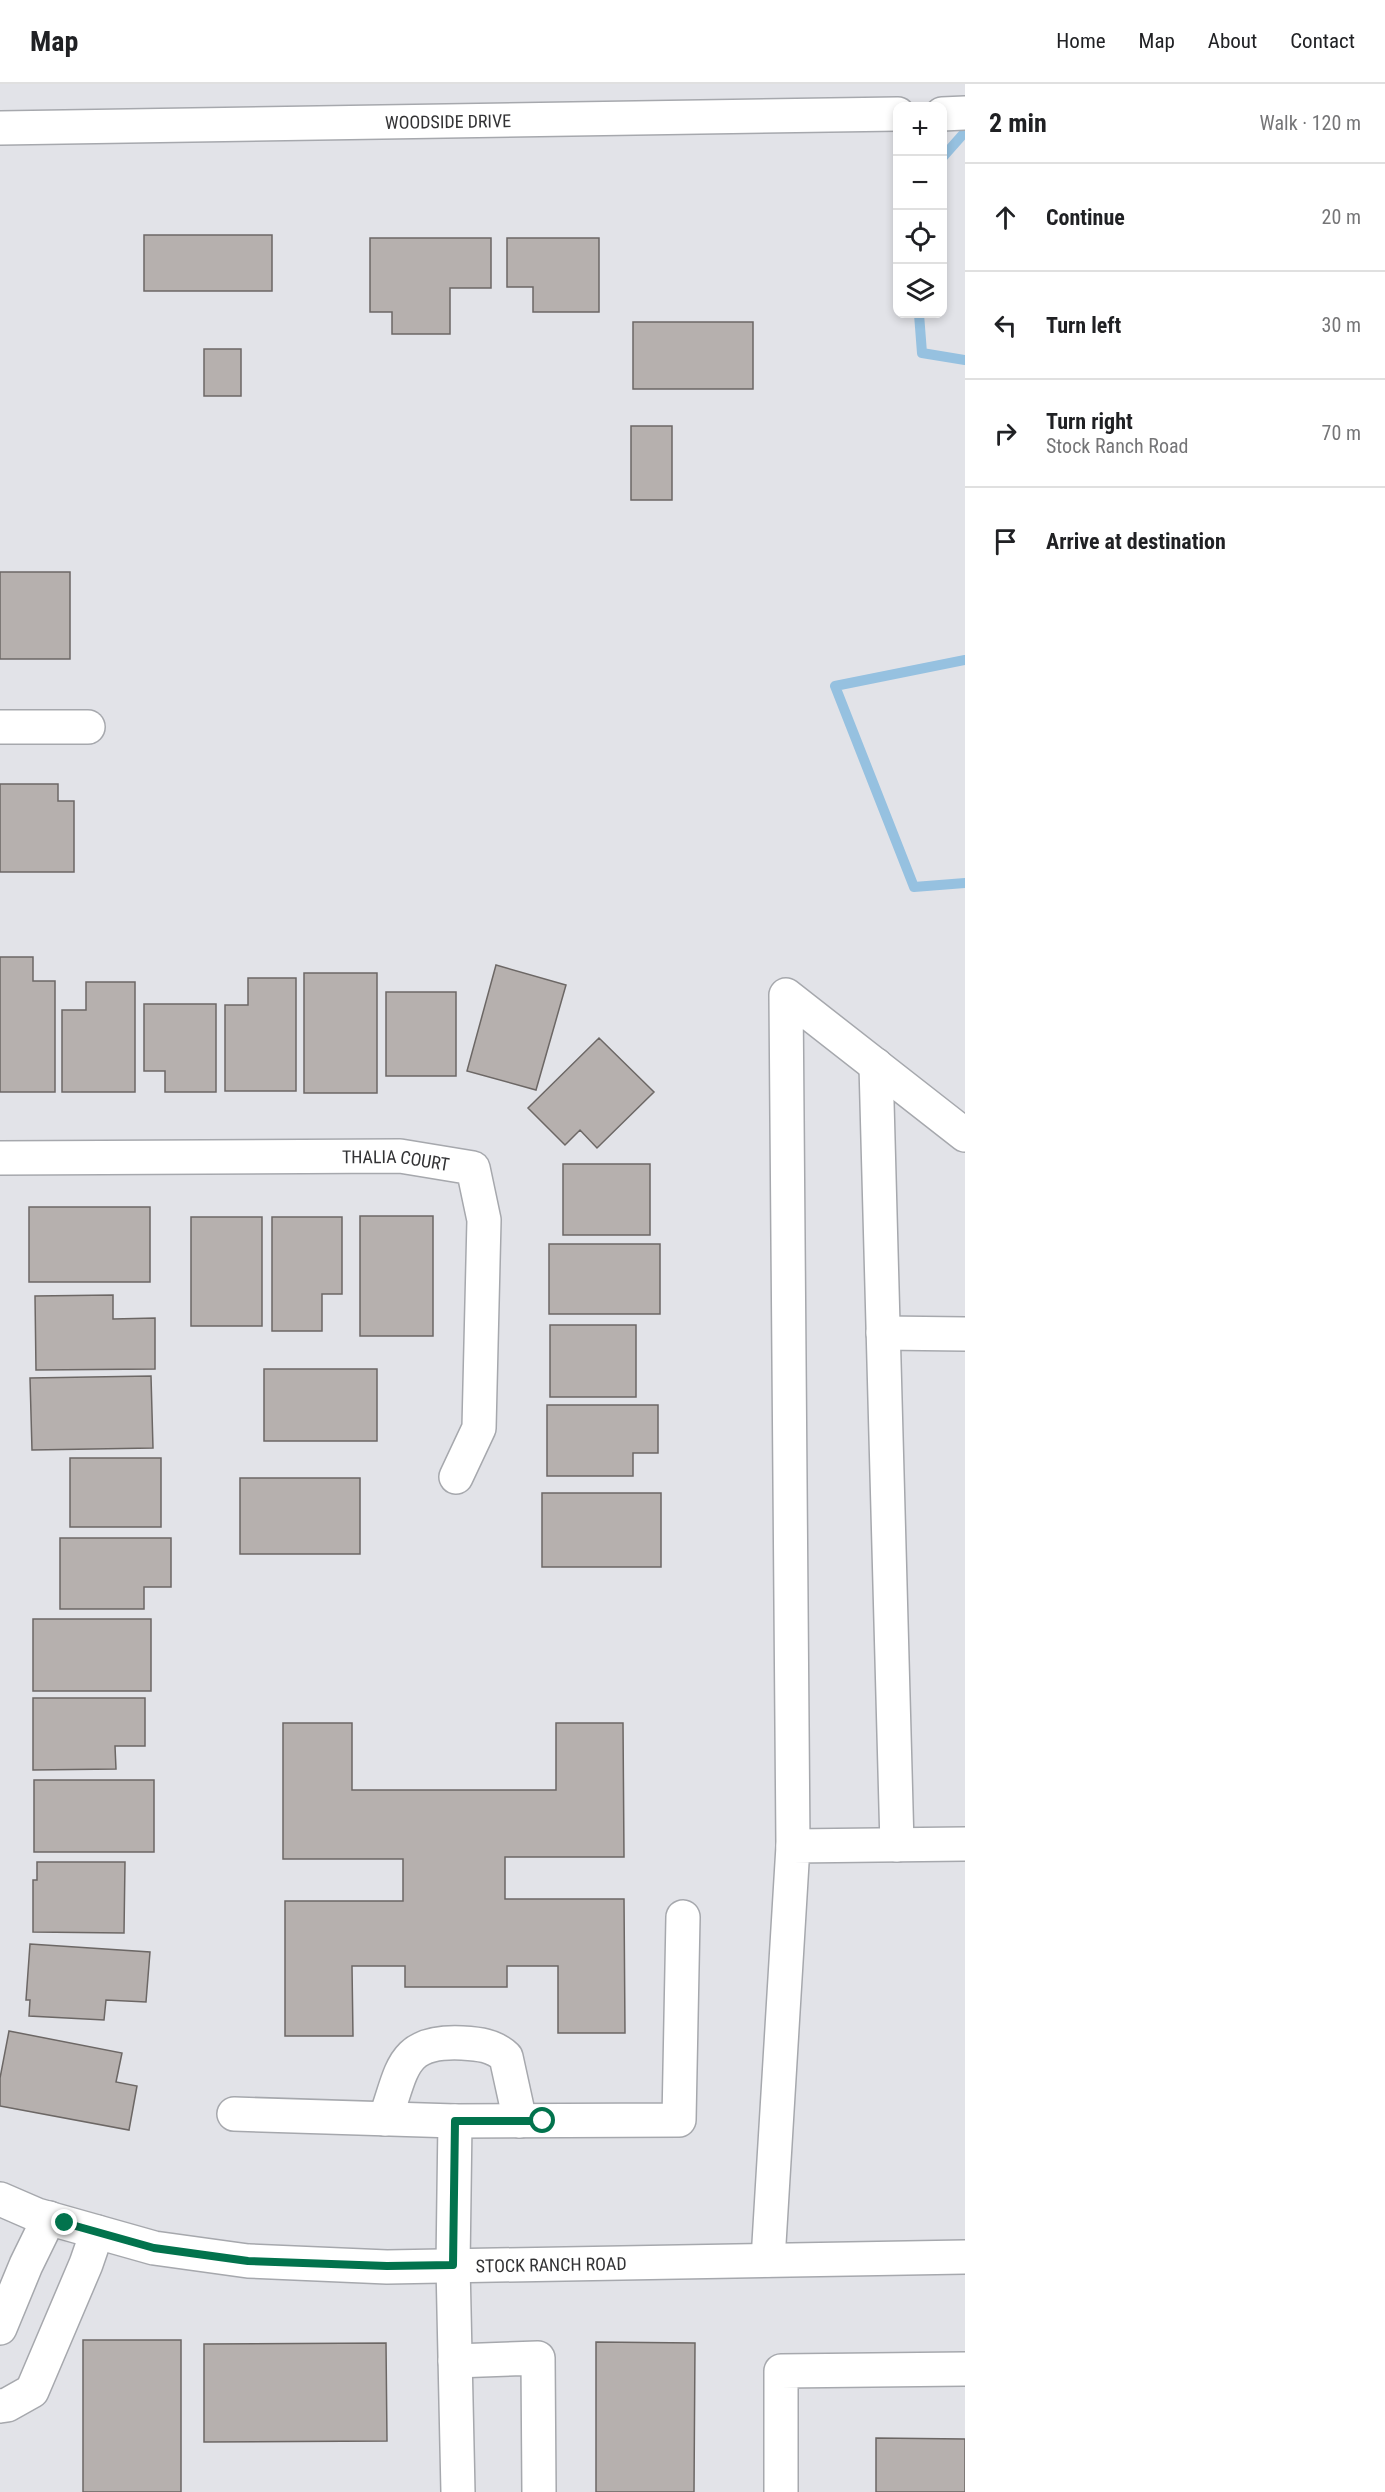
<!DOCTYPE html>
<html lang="en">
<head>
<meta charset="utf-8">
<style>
  :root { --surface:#fff; --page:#f6f6f6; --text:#202124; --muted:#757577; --line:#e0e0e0 }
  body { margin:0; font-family:"Roboto Condensed",sans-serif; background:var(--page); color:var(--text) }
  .controls { position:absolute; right:18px; top:18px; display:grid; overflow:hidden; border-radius:12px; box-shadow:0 3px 9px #0003 }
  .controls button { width:54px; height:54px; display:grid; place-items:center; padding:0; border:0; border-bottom:2px solid var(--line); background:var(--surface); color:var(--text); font:30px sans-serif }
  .stop { position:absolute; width:18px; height:18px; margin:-14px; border:4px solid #02734d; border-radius:50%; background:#fff }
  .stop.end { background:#02734d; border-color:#fff; box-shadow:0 2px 6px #0008 }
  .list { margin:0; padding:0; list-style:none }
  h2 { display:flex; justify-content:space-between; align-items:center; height:78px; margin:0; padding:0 24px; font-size:26px }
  h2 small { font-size:20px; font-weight:400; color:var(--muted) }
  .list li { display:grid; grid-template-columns:39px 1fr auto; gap:18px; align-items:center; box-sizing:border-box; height:108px; padding:0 24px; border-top:2px solid var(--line) }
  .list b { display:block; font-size:22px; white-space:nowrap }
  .list p { margin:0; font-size:20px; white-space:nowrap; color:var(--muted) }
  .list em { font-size:20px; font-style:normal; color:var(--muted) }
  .icon { flex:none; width:33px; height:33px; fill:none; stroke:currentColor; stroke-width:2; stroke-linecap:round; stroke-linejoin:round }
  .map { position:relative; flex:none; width:965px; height:2408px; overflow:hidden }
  header { display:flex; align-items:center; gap:36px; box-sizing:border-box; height:84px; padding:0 30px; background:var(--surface); border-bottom:2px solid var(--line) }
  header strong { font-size:28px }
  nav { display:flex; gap:33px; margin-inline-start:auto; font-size:21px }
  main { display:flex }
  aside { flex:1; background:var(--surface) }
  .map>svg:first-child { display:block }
</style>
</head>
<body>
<header>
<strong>Map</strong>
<nav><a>Home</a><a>Map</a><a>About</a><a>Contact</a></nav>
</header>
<main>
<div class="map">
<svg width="965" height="2408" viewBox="0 0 965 2408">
  <rect width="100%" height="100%" fill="#e2e3e8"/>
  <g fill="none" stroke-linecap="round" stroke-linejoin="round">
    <!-- stream -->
    <path stroke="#96c1e0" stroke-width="10" d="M942 74 965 48
      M919 230 922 269 965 276
      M965 576 835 602 914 803 965 799"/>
  </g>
  <!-- building -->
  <path fill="#b6b0ae" stroke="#6c6765" stroke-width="1.5" d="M144 151H272V207H144Z
    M370 154H491V204H450V250H392V228H370Z
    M507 154H599V228H533V203H507Z
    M633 238H753V305H633Z
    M204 265H241V312H204Z
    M631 342H672V416H631Z
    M0 488H70V575H0Z
    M0 700H58V717H74V788H0Z
    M0 873H33V897H55V1008H0Z
    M496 881 566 901 536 1006 467 987Z
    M304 889H377V1009H304Z
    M248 894H296V1007H225V921H248Z
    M86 898H135V1008H62V926H86Z
    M386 908H456V992H386Z
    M144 920H216V1008H165V987H144Z
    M599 954 654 1008 597 1064 580 1046 565 1061 528 1024Z
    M563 1080H650V1151H563Z
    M29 1123H150V1198H29Z
    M360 1132H433V1252H360Z
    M191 1133H262V1242H191Z
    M272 1133H342V1210H322V1247H272Z
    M549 1160H660V1230H549Z
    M113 1211V1235L155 1234V1285L36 1286 35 1212Z
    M550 1241H636V1313H550Z
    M264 1285H377V1357H264Z
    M151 1292 153 1364 32 1366 30 1294Z
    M547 1321H658V1369H633V1392H547Z
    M70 1374H161V1443H70Z
    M240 1394H360V1470H240Z
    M542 1409H661V1483H542Z
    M60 1454H171V1503H144V1525H60Z
    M33 1535H151V1607H33Z
    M33 1614H145V1662H115L116 1685 33 1686Z
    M283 1639H352V1706H556V1639H623L624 1773H505V1815H624L625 1949H558V1882H507V1903H405V1882H352L353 1952H285V1817H403V1775H283Z
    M34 1696H154V1768H34Z
    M37 1778H125L124 1849 33 1848V1796H37Z
    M30 1860 150 1868 146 1918 106 1916 104 1936 29 1932 30 1916H26Z
    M9 1947 122 1969 116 1998 137 2002 129 2046 0 2022V1994Z
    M83 2256H181V2408H83Z
    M596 2258 695 2259 694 2408H596Z
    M386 2259 387 2357 204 2358V2260Z
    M876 2354 965 2355V2408H876Z"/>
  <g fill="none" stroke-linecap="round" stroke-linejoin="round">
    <defs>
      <g id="minor">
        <path d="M942 30 965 29"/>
        <path id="s1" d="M0 44 898 30"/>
        <path d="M0 643H88"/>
        <path d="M876 981 897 1761"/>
        <path id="s2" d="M0 1074 400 1072 473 1084 484 1136 479 1344 456 1393"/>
        <path d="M883 1249 965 1250"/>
        <path d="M793 1762 786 911 965 1051"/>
        <path d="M234 2030 455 2037 453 2181 458 2408"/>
        <path d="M385 2035C403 1986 400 1956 462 1959 479 1960 493 1961 506 1973L520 2037"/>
        <path d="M455 2037 679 2036 683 1833"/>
        <path id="s3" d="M0 2115 37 2131 154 2164 248 2177 387 2183 965 2173"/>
        <path d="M768 2176 793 1762 965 1760"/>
        <path d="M0 2244 26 2181 49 2134"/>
        <path d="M455 2277 538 2274 539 2408"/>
        <path d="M0 2322 7 2321 32 2307 86 2180 97 2148"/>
        <path d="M781 2408V2287L965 2285"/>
      </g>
    </defs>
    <!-- minor casing -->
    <use href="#minor" stroke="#a6a8ad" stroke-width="36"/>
    <!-- minor -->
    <use href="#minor" stroke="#fff" stroke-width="33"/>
  </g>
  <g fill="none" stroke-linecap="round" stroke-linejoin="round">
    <!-- route -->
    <path stroke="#02734d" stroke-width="8" d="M65 2139 154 2164 248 2177 387 2182 453 2181 455 2037H543"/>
  </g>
  <g text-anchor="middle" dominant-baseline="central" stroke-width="4.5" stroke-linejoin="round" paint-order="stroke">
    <!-- street labels -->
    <g font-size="18" fill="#323234" stroke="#fff">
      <text stroke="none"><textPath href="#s1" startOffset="448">WOODSIDE DRIVE</textPath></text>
      <text stroke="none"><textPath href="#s2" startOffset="396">THALIA COURT</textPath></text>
      <text stroke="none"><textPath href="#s3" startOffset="560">STOCK RANCH ROAD</textPath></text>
    </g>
  </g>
</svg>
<div class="controls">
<button>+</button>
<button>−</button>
<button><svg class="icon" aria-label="locate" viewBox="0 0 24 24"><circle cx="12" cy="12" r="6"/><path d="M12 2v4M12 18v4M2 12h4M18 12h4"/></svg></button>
<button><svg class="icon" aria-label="layers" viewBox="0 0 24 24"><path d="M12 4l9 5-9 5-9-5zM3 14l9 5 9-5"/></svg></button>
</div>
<div class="stop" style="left:543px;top:2037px"></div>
<div class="stop end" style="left:65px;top:2139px"></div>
</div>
<aside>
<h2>2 min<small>Walk · 120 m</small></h2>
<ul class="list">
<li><svg class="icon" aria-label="ahead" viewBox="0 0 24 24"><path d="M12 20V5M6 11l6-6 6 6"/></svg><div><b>Continue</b></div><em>20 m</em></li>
<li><svg class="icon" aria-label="left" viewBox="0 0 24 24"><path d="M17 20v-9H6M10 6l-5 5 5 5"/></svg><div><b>Turn left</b></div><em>30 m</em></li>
<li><svg class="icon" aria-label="right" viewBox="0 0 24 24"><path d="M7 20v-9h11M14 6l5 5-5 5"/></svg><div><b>Turn right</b><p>Stock Ranch Road</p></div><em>70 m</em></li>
<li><svg class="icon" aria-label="arrive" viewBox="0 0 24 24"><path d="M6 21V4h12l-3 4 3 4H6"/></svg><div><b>Arrive at destination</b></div></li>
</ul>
</aside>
</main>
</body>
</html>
